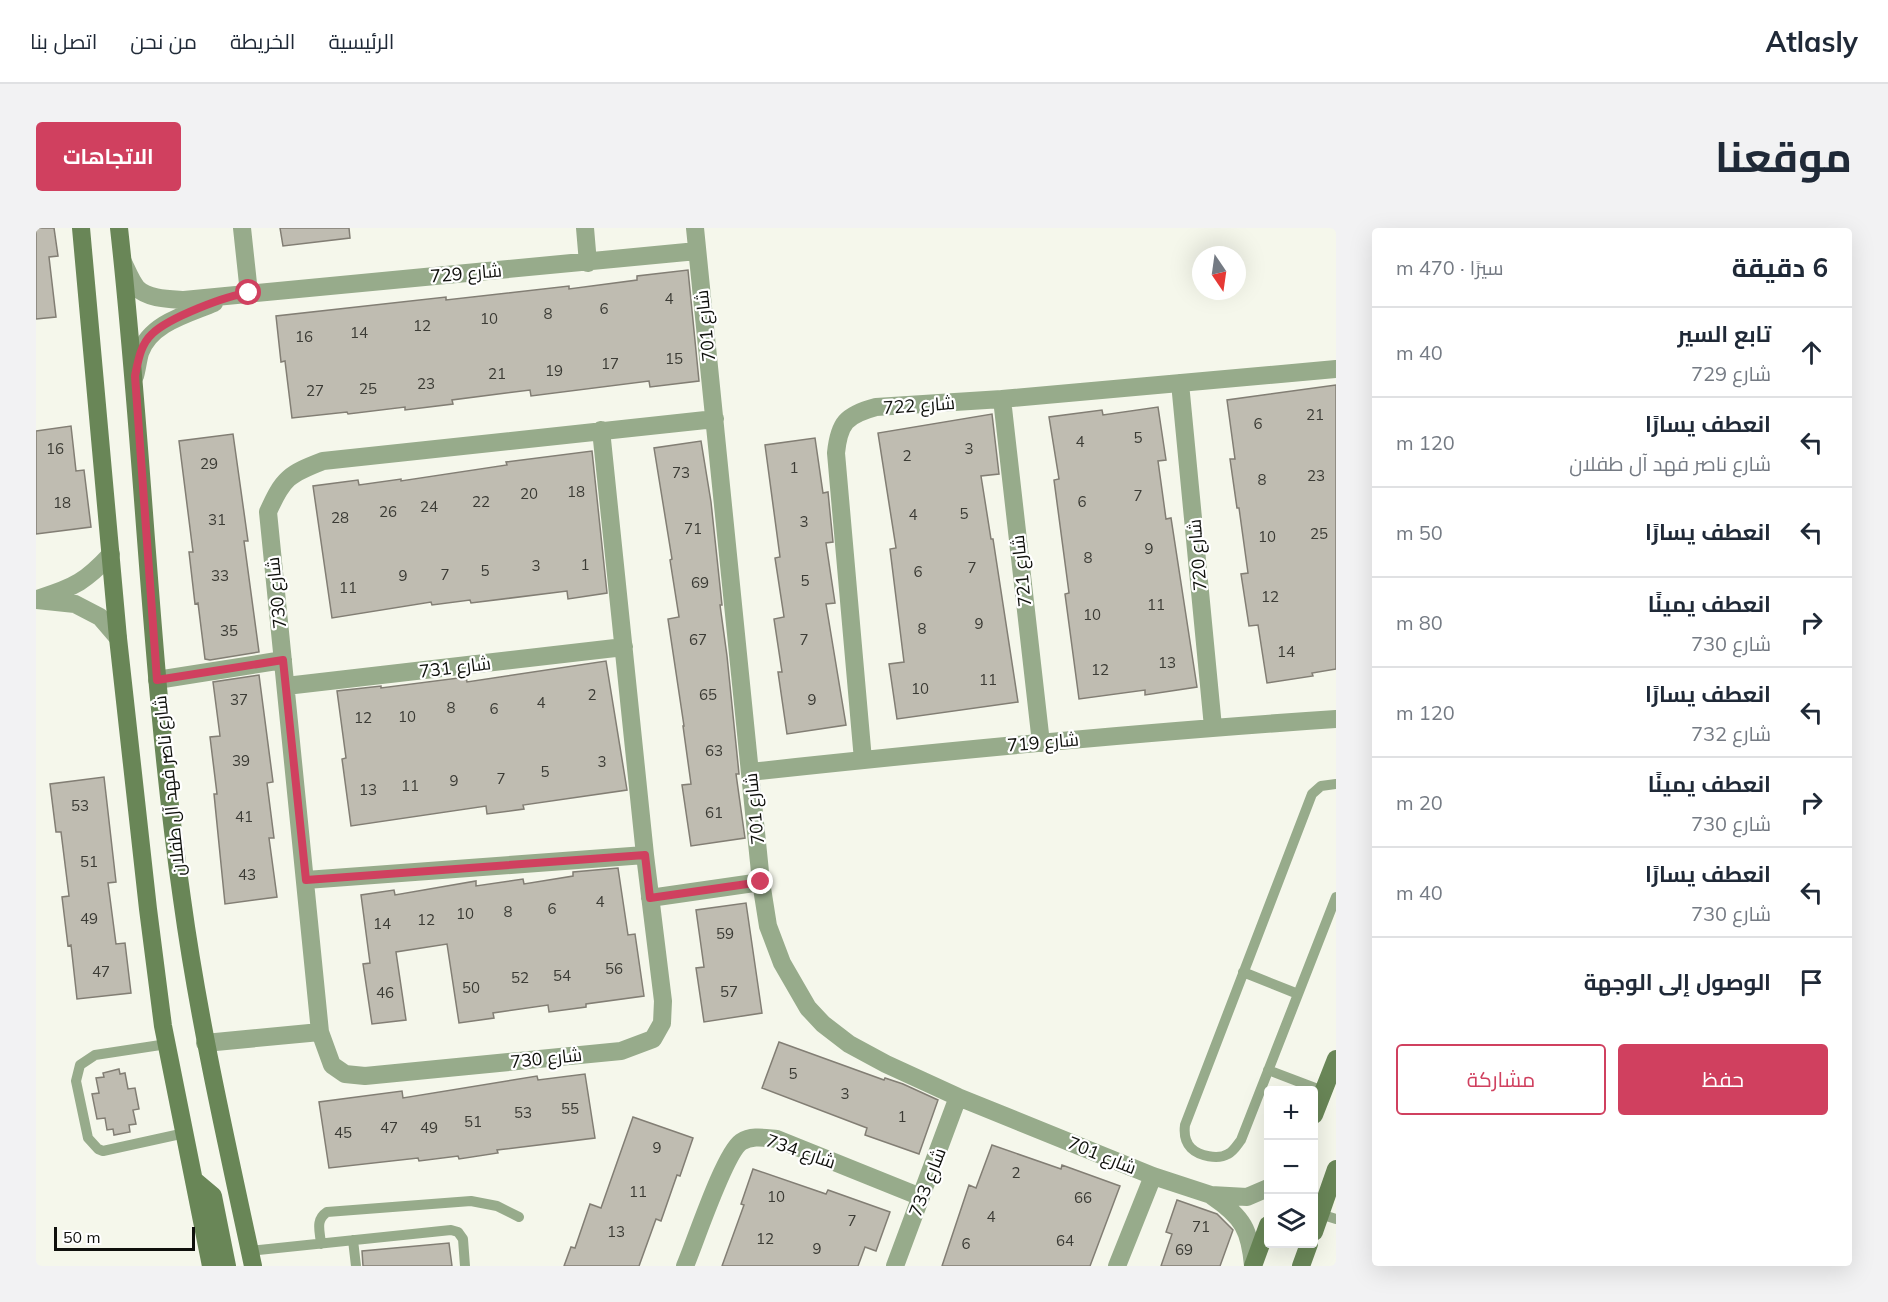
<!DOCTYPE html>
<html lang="ar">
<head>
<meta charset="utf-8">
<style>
  :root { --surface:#fff; --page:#f2f2f3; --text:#1f2937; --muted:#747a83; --line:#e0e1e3; --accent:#d0405f }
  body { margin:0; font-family:Mulish,Cairo,sans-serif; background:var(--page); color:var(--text); direction:rtl }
  .controls { position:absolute; right:18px; bottom:18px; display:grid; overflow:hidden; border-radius:6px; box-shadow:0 6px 24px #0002 }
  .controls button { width:54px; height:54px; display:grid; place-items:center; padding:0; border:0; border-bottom:2px solid var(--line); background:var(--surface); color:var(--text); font:30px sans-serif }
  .compass { position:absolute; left:1156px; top:18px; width:54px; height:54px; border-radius:50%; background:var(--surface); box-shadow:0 6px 24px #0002; rotate:167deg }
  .scale { position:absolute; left:18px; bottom:15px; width:141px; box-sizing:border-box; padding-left:6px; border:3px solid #0f100c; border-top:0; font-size:16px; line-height:21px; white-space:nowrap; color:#0f100c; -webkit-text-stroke:4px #fff; paint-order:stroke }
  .stop { position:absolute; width:18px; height:18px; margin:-14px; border:4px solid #d0405f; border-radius:50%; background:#fff }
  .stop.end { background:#d0405f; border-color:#fff; box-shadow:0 2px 6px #0008 }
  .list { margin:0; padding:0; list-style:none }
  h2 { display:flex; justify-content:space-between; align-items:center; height:78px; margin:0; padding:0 24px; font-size:26px }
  h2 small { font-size:20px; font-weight:400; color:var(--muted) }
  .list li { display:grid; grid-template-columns:39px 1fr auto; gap:18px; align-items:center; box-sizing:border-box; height:90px; padding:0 24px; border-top:2px solid var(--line) }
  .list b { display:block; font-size:22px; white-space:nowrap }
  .list p { margin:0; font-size:20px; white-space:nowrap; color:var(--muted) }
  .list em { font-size:20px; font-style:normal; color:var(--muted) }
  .actions { display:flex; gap:12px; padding:18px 24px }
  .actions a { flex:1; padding:14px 0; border:2px solid var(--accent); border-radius:6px; text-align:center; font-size:21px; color:var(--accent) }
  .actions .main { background:var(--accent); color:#fff }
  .icon { flex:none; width:33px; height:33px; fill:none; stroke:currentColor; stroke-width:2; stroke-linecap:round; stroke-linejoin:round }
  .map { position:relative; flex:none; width:1300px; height:1038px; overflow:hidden; direction:ltr; border-radius:6px }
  header { display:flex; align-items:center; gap:36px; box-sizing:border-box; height:84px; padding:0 30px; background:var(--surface); border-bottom:2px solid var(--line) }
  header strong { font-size:28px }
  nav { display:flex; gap:33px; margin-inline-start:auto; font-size:21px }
  .intro { display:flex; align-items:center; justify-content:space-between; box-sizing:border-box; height:144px; padding:0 36px }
  h1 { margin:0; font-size:42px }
  .button { padding:15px 27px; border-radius:6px; background:var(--accent); color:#fff; font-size:21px; font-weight:700 }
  main { display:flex; gap:36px; padding:0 36px }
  aside { flex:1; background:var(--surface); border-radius:6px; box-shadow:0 6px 24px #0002 }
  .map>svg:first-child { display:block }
</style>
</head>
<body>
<header>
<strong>Atlasly</strong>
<nav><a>الرئيسية</a><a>الخريطة</a><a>من نحن</a><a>اتصل بنا</a></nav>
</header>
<div class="intro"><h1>موقعنا</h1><a class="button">الاتجاهات</a></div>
<main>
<aside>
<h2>6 دقيقة<small>سيرًا · 470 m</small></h2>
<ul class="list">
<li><svg class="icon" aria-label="ahead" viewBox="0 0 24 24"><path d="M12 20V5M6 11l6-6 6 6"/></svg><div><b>تابع السير</b><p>شارع 729</p></div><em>40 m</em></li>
<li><svg class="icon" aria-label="left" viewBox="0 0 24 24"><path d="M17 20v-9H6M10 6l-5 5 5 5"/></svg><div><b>انعطف يسارًا</b><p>شارع ناصر فهد آل طفلان</p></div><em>120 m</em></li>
<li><svg class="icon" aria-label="left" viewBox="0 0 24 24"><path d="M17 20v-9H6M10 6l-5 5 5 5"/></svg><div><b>انعطف يسارًا</b></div><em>50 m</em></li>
<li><svg class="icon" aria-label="right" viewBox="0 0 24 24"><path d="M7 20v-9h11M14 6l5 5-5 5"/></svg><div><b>انعطف يمينًا</b><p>شارع 730</p></div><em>80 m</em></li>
<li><svg class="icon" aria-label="left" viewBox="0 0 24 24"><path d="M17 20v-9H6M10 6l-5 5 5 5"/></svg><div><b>انعطف يسارًا</b><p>شارع 732</p></div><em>120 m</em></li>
<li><svg class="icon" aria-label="right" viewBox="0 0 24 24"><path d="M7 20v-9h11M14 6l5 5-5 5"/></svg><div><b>انعطف يمينًا</b><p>شارع 730</p></div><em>20 m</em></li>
<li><svg class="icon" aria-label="left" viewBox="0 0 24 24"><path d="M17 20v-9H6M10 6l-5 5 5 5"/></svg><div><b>انعطف يسارًا</b><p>شارع 730</p></div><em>40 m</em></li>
<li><svg class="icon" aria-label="arrive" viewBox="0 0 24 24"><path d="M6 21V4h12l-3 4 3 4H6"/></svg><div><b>الوصول إلى الوجهة</b></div></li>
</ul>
<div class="actions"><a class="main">حفظ</a><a>مشاركة</a></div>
</aside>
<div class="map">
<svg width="1300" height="1038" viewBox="0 0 1300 1038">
  <rect width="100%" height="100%" fill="#f5f7eb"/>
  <!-- building -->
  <path fill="#bfbcb1" stroke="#827e74" stroke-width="1.5" d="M0 0H18L22 28 13 29 20 89 0 91Z
    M244 0H313L314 10 247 18Z
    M652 42 663 153 614 159 613 153 495 168 494 162 416 172 417 176 369 182V179L312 186 311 184 256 190 249 133 245 134 240 88 410 69V72L533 58V61L601 52V48Z
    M1300 157V441L1276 445 1277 448 1231 455 1222 397 1213 398 1205 346 1212 345 1203 280H1201L1194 231H1199L1191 172Z
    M1122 179 1130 232 1122 233 1130 291 1135 290 1161 459 1109 467V462L1043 471 1029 366 1033 365 1018 252 1023 251 1013 189 1066 182 1067 187Z
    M956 186 963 246 945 248 955 311H957L982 474 861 491 853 436 868 434 854 321 860 320 842 205Z
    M35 198 40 243 48 242 55 299 0 306V203Z
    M197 206 212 313H208L223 424 174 432 169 431 162 375 159 376 153 324H157L143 213Z
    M779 210 787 265 792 264 797 314 790 315 799 375 790 376 810 497 751 506 742 444H746L738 391 748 389 739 330 744 329 729 217Z
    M665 213 675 274 686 377H684L691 428 703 546H700L709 610 655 618 646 557 655 556 647 498H648L632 391 643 389 634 332 636 331 618 220Z
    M556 223 571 365 532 371 531 363 435 375 434 372 396 377 395 374 296 390 277 258 322 252 323 257 365 251V253L471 237 470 234Z
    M570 433 591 562 487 577 488 581 451 586 450 578 315 598 306 531 310 530 301 463 345 458V460L430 449 431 454Z
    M223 447 237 554 231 555 238 610H233L241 669 189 676 178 566H181L174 509 184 508 177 454Z
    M68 549 80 654 72 655 80 716 89 715 95 765 41 771 35 717 32 718 26 669 33 668 25 604H20L14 556Z
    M582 640 592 707 599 706 608 768 550 776V779L513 784 512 777 457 785 458 790 423 795 411 716 360 724 370 792 336 796 327 736 334 735 325 667 358 662 359 667 440 653V658L487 651 488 656 537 648V644Z
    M710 675 726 785 668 794 660 740 668 739 660 682Z
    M743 814 848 852 849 850 867 856 902 872 883 926 829 907 831 900 726 860Z
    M83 841 84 846 89 845 92 861 99 860 103 881 97 882 100 896 93 897 94 904 78 907 77 901 71 902 69 890 61 891 56 866 63 865 60 850 68 849 67 845Z
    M549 846 559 910 461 922 462 925 423 931 422 928 383 933 382 930 293 940 283 874 366 863 367 870 501 848 502 852Z
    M597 889 657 910 644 948 641 947 625 993 620 991 603 1038H528L535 1019 539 1020 554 976 565 980Z
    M956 917 1025 941 1026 937 1084 958 1054 1038H906L933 957 940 960Z
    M717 941 790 966 792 962 854 984 840 1023 829 1019 822 1038H686L708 977 705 976Z
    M1141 972 1181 986 1197 1002 1184 1038H1125L1136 1006 1130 1004Z
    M413 1015 416 1038H327L326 1023Z"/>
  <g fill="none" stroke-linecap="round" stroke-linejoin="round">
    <!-- lane -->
    <path stroke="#97ab8b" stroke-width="10" d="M1300 556 1285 558 1276 566 1149 897C1148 905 1149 914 1155 920 1163 928 1182 932 1192 926 1198 923 1201 917 1205 912L1300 669
      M1207 744 1262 766
      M131 816 59 827 44 837 40 853 52 910 62 921 67 923 149 905
      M1232 842 1287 863
      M1284 986 1300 991
      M317 1012 320 1038
      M285 1016C284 1003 279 992 291 984L435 973 461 978 483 989
      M214 1023 415 1002 422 1004 427 1011 429 1038"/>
    <!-- street -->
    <path stroke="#97ab8b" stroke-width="18" d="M206 0 213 65
      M549 0 552 35
      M659 0 725 654 732 698 746 735 772 780 787 796 813 816 850 836 922 869 1117 948 1175 967 1211 969 1232 960
      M87 34C91 42 95 53 101 60 112 71 133 71 148 72L661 23
      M99 148C101 141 102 132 104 125 114 95 152 86 178 75
      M1144 155 1177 499
      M966 171 1005 515
      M565 202 609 627 627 773 626 795 617 811 585 823 329 848 309 846 296 837 284 804 232 284C247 250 253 246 287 233L679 191
      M4 370C39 359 50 353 75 326
      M0 372 39 376 64 389 82 410
      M121 452 247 432
      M250 458 588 419
      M827 532 800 225C803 195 810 187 840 179L966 171 1300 141
      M714 544C909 523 1104 504 1300 491
      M270 652 609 627
      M614 670 725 654
      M169 815 284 804
      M1176 968C1207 989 1214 1002 1217 1038
      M649 1038C659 1015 688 926 705 914 716 907 729 910 741 911L885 969
      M859 1038 922 869
      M1081 1038 1117 948"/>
    <!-- secondary -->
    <path stroke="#698657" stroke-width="18" d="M45 0 82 410 112 681 127 798 175 1038
      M83 0C108 223 114 449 146 671 163 795 191 916 217 1038
      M1278 887 1300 831
      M158 952 177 968 191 1038
      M1278 1004 1300 941
      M1217 1038 1232 997
      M1265 1038 1273 1016"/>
  </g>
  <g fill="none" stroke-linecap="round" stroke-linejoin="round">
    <!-- route -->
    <path stroke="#d0405f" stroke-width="8" d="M213 65C191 67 132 90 116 106 104 117 102 134 99 148L121 452 247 432 270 652 609 627 614 670 725 654"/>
  </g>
  <g text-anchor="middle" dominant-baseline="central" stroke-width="4.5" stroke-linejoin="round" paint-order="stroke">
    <!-- number labels -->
    <g font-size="15" fill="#3b3b35">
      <text x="633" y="70">4</text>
      <text x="568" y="80">6</text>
      <text x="512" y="85">8</text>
      <text x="453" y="90">10</text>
      <text x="386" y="97">12</text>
      <text x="323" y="104">14</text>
      <text x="268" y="108">16</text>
      <text x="638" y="130">15</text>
      <text x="574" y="135">17</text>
      <text x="518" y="142">19</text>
      <text x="461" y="145">21</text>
      <text x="390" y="155">23</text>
      <text x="332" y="160">25</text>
      <text x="279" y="162">27</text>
      <text x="1279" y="186">21</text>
      <text x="1222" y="195">6</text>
      <text x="1102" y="209">5</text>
      <text x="1044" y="213">4</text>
      <text x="19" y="220">16</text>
      <text x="933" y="220">3</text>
      <text x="871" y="227">2</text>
      <text x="173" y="235">29</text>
      <text x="758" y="239">1</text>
      <text x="645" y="244">73</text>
      <text x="1280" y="247">23</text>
      <text x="1226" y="251">8</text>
      <text x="540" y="263">18</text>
      <text x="493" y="265">20</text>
      <text x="1102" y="267">7</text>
      <text x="445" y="273">22</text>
      <text x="1046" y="273">6</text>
      <text x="26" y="274">18</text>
      <text x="393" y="278">24</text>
      <text x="352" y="283">26</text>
      <text x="928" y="285">5</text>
      <text x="877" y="286">4</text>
      <text x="304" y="289">28</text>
      <text x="181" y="291">31</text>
      <text x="768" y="293">3</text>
      <text x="657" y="300">71</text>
      <text x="1283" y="305">25</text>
      <text x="1231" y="308">10</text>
      <text x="1113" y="320">9</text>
      <text x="1052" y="329">8</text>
      <text x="549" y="336">1</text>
      <text x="500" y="337">3</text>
      <text x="936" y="339">7</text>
      <text x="449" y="342">5</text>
      <text x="882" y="343">6</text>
      <text x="409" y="346">7</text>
      <text x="184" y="347">33</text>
      <text x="367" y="347">9</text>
      <text x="769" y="352">5</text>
      <text x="664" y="354">69</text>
      <text x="312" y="359">11</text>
      <text x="1234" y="368">12</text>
      <text x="1120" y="376">11</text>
      <text x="1056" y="386">10</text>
      <text x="943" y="395">9</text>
      <text x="886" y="400">8</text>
      <text x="193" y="402">35</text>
      <text x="662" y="411">67</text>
      <text x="768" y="411">7</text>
      <text x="1250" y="423">14</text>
      <text x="1131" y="434">13</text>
      <text x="1064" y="441">12</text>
      <text x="952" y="451">11</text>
      <text x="884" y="460">10</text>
      <text x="556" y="466">2</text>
      <text x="672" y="466">65</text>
      <text x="203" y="471">37</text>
      <text x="776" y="471">9</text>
      <text x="505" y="474">4</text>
      <text x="415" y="479">8</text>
      <text x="458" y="480">6</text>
      <text x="371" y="488">10</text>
      <text x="327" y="489">12</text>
      <text x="678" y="522">63</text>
      <text x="205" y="532">39</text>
      <text x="566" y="533">3</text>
      <text x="509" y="543">5</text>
      <text x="465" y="550">7</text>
      <text x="418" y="552">9</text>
      <text x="374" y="557">11</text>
      <text x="332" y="561">13</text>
      <text x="44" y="577">53</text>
      <text x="678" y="584">61</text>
      <text x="208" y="588">41</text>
      <text x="53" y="633">51</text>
      <text x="211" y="646">43</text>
      <text x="564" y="673">4</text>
      <text x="516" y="680">6</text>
      <text x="472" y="683">8</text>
      <text x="429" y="685">10</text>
      <text x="53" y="690">49</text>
      <text x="390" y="691">12</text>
      <text x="346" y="695">14</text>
      <text x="689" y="705">59</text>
      <text x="578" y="740">56</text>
      <text x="65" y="743">47</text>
      <text x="526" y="747">54</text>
      <text x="484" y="749">52</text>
      <text x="435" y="759">50</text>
      <text x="693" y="763">57</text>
      <text x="349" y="764">46</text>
      <text x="757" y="845">5</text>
      <text x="809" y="865">3</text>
      <text x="534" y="880">55</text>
      <text x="487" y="884">53</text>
      <text x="866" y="888">1</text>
      <text x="437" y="893">51</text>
      <text x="353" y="899">47</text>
      <text x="393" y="899">49</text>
      <text x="307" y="904">45</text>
      <text x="621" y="919">9</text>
      <text x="980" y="944">2</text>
      <text x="602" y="963">11</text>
      <text x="740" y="968">10</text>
      <text x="1047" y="969">66</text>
      <text x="955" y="988">4</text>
      <text x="816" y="992">7</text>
      <text x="1165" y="998">71</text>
      <text x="580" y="1003">13</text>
      <text x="729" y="1010">12</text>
      <text x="1029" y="1012">64</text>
      <text x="930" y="1015">6</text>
      <text x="781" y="1020">9</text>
      <text x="1148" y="1021">69</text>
    </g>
    <!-- street labels -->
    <g font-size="18" fill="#0f100c" stroke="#fff">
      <text transform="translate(430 45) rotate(-5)">شارع 729</text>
      <text transform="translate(669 98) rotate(-96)">شارع 701</text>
      <text transform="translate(883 177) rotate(-4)">شارع 722</text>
      <text transform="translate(1161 327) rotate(-95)">شارع 720</text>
      <text transform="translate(985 343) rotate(-96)">شارع 721</text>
      <text transform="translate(240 365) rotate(-96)">شارع 730</text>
      <text transform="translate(419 439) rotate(-7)">شارع 731</text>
      <text transform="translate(1007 514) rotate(-5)">شارع 719</text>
      <text transform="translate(133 558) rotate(-96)">شارع ناصر فهد آل طفلان</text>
      <text transform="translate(718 581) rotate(-96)">شارع 701</text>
      <text transform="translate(510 830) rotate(-6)">شارع 730</text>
      <text transform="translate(765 923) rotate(19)">شارع 734</text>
      <text transform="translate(1066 927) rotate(22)">شارع 701</text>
      <text transform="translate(891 954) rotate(-69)">شارع 733</text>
    </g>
  </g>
</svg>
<div class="controls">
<button>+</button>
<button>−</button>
<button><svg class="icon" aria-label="layers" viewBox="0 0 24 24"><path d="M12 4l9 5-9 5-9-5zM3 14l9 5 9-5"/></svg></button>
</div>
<svg class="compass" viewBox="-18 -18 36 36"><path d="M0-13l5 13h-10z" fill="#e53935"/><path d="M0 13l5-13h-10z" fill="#747a83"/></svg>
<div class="scale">50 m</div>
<div class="stop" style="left:213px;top:65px"></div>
<div class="stop end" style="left:725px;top:654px"></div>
</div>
</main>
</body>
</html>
